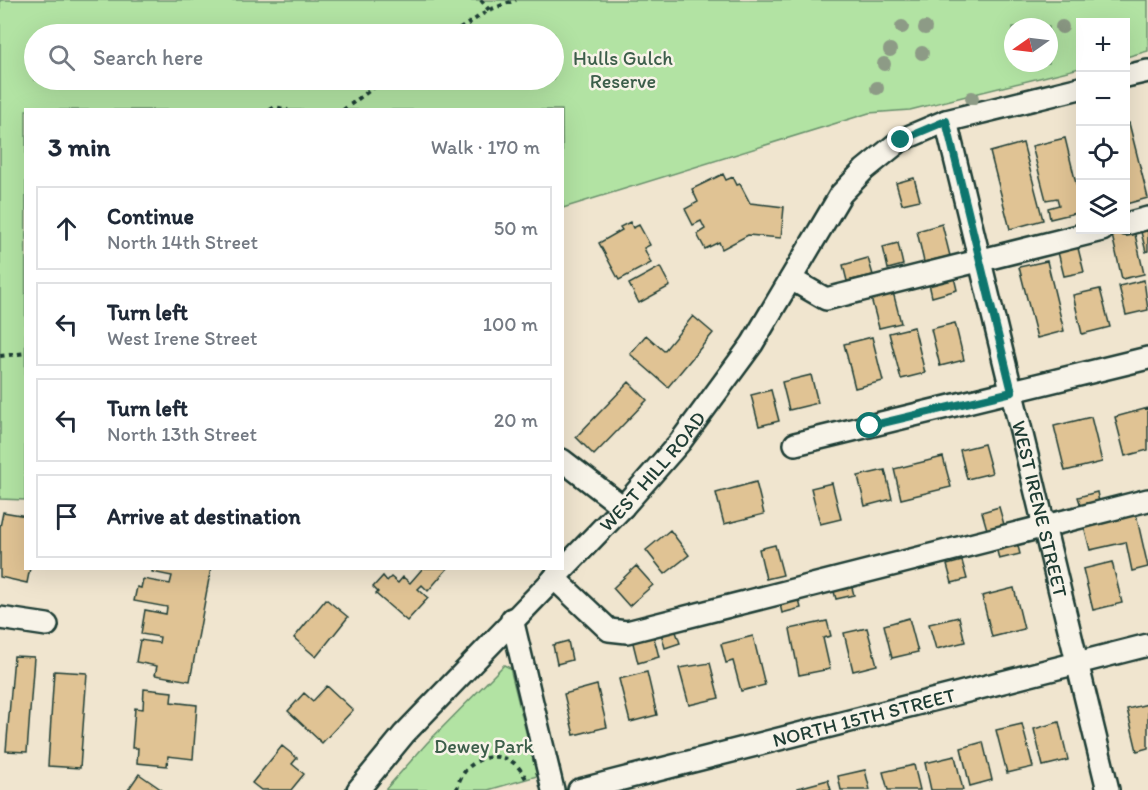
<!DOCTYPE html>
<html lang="en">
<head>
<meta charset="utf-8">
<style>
  :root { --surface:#fff; --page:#f2f2f3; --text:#1f2937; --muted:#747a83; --line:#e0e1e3 }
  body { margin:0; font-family:Itim,sans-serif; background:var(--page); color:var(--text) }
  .controls { position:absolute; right:18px; top:18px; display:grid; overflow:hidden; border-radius:0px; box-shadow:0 6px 24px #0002 }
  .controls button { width:54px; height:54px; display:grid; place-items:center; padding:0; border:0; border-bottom:2px solid var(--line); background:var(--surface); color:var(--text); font:30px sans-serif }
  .compass { position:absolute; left:1004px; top:18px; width:54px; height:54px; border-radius:50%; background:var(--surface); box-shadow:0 6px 24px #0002; rotate:256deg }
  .stop { position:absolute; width:18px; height:18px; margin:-14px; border:4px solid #0f766e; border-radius:50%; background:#fff }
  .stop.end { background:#0f766e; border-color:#fff; box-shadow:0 2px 6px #0008 }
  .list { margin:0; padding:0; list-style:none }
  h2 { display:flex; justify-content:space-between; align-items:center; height:78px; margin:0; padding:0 24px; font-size:26px }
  h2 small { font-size:20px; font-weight:400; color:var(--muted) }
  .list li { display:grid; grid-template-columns:39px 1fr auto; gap:18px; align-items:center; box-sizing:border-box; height:84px; margin:0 12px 12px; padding:0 12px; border:2px solid var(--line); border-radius:0px }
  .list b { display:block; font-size:22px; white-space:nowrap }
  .list p { margin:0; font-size:20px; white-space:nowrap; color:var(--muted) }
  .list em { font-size:20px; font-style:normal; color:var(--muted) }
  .icon { flex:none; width:33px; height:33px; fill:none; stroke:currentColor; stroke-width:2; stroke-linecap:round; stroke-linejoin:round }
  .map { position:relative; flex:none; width:1148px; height:790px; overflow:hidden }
  .search { position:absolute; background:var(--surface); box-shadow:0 6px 24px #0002; left:24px; top:24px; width:540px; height:66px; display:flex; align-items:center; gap:15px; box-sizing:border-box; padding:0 21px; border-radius:33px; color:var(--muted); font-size:22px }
  .panel { position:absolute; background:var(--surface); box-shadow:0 6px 24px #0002; left:24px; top:108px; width:540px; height:462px; border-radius:0px }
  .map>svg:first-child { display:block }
</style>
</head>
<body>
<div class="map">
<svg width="1148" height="790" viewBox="0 0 1148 790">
  <rect width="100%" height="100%" fill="#f0e5cf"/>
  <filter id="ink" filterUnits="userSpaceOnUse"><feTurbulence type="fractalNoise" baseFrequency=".0167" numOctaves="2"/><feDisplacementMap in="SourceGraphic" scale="12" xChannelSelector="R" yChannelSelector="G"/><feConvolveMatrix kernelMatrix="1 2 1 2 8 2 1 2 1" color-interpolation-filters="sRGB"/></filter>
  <g filter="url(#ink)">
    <!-- green -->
    <path fill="#b2e3a3" stroke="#68906c" stroke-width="1.5" fill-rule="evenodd" d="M0 0H1148V51L1126 57V22H1080V68L910 110 869 113 563 208 562 110H26L25 500 0 499ZM1013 27H1049V63H1013ZM554 34V80H34V34Z
      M504 665 510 668 537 776 488 790H385L427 743Z"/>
    <!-- building -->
    <path fill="#e0c394" stroke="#1f3d34" stroke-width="1.5" d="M1129 123 1148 198 1126 204V124Z
      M1065 138 1080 200V212L1050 219 1048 208 1059 205 1057 198 1046 200 1032 146Z
      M1023 143 1043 220 1010 229 990 152Z
      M723 174 726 180 733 177 737 185 740 184 750 203 784 207 781 238 748 235 722 249 719 242 705 249 697 234 705 229 701 221 693 225 685 209 698 202 692 189Z
      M914 178 920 200 902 204 896 183Z
      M630 222 633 228 639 225 650 245 644 248 651 263 619 280 599 243 622 230 620 227Z
      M942 224 950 256 924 262 917 231Z
      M1134 230 1144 274 1122 279 1112 235Z
      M1148 230V251L1146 252 1141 232Z
      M898 243 903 265 888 269 883 247Z
      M1078 248 1084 272 1064 276 1058 252Z
      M868 258 873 275 847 281 843 265Z
      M1047 261 1064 331 1037 338 1019 267Z
      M660 267 670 286 639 303 629 284Z
      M953 273 957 290 932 297 928 279Z
      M1144 280 1148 310 1126 315 1119 286Z
      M1100 289 1110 327 1082 334 1073 295Z
      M893 292 901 323 879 328 871 298Z
      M693 316 713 333 668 387 630 354 646 335 664 351Z
      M955 323 964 360 940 366 931 329Z
      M914 327 925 373 901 379 889 333Z
      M872 337 883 381 855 388 844 344Z
      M811 375 818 403 789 410 782 382Z
      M629 382 647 400 594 455 576 437Z
      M771 390 779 421 759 426 751 395Z
      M1148 408V450L1125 456 1115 417Z
      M1091 417 1102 462 1065 471 1054 426Z
      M984 444 992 473 967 479 960 450Z
      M943 457 951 487 901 499 894 469Z
      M885 470 892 499 865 506 858 476Z
      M756 482 764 514 724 524 716 493Z
      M832 483 841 519 820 524 811 488Z
      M1097 492 1099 502 1081 506 1078 497Z
      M999 507 1005 528 988 533 982 512Z
      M3 512 26 516V568H30L27 583 0 577V527Z
      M1136 514 1148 567 1132 571 1126 542 1090 550 1084 526Z
      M670 530 689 555 665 574 646 550Z
      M1017 542 1020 554 999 559 996 547Z
      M775 545 783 575 766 579 759 549Z
      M962 561 967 579 952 583 947 565Z
      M1112 562 1122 603 1093 610 1083 569Z
      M636 566 653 585 629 606 613 588Z
      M153 568H211L190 681 155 675 157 666 136 662 140 640 159 643 160 637 141 634 145 610 166 614 167 607 134 601 137 587 141 588 143 579 170 584 172 576 152 572Z
      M423 568H448L428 591 422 585 418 589 428 598 407 621 376 594 378 592 373 587 383 576 387 581 391 577 398 583 403 577 410 583Z
      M851 584 854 595 836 599 833 588Z
      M1014 588 1024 629 992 637 982 596Z
      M798 596 801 608 782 613 779 600Z
      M326 599 348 617 316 657 294 638Z
      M959 617 965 642 936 649 929 624Z
      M909 618 918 652 892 658 884 625Z
      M827 621 831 636 823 638 830 669 799 675 790 629Z
      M867 628 877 665 853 671 844 633Z
      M675 629 680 643 665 648 661 633Z
      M653 634 659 657 638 663 632 639Z
      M753 636 765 685 741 691 733 661 726 663 721 644Z
      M568 641 572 660 557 664 553 645Z
      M14 656 34 657 27 752 6 751Z
      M710 663 719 698 689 705 679 668Z
      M54 671 87 673 80 768 48 766Z
      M647 672 657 715 630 722 619 679Z
      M597 685 607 727 574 735 564 694Z
      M327 686 353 710 322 743 288 711 304 693 313 701Z
      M144 689 172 692 171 702 197 705 193 759 168 756 167 766 137 763 138 748H132L135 708 143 709Z
      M1148 704V748L1137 751 1127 709Z
      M1059 722 1068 760 1043 766 1034 729Z
      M1022 724 1033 767 1007 773 996 730Z
      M983 742 992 780 970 786 961 748Z
      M282 746 297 758 292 764 304 774 291 790H261L252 783Z
      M955 756 963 790H931L925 763Z
      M914 765 920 790H888L883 772Z
      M865 770 870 790H841L838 776Z
      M139 774 162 790H128Z
      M828 780 831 790H799L798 788Z"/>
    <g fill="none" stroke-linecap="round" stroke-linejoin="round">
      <defs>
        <g id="minor">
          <path d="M1126 76 1148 71"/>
          <path id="s1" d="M946 121 1108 790"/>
          <path d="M1126 224 1148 218"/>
          <path d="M791 279 826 299 1102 230"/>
          <path d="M795 444 1148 358"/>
          <path d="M562 460 623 507"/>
          <path d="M554 578 609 630 627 632 1148 500"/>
          <path d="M0 618 47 625"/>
          <path d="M512 619 553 790"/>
          <path id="s2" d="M358 790 404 734 623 507 680 442 752 344 841 194 864 170 901 140 946 121 1080 88"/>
          <path id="s3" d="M579 790 1148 645"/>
        </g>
      </defs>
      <!-- minor casing -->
      <use href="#minor" stroke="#1f3d34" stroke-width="26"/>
      <!-- path -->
      <path stroke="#1f3d34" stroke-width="4" stroke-dasharray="4.5 4.5" stroke-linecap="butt" d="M481 0 489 10
        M452 34 489 10 516 0
        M270 110 275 107 288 110
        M343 110 384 80
        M0 356 26 353
        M457 790C460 764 491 747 514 763 520 768 524 775 528 782"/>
      <!-- minor -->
      <use href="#minor" stroke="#f7f3e8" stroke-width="21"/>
    </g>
    <!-- trees -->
    <g fill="#8d9b86">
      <circle cx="902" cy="27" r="7"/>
      <circle cx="1062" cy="27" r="7"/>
      <circle cx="925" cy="28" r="7"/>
      <circle cx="890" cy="50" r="7"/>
      <circle cx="922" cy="53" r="7"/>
      <circle cx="884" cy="64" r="7"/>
      <circle cx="877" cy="88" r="7"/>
      <circle cx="972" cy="98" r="7"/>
    </g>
  </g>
  <g fill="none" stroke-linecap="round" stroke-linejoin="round" filter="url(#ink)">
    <!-- route -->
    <path stroke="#0f766e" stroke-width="8" d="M870 426 1012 392 946 121 901 140"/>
  </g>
  <g text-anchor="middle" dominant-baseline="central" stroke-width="5" stroke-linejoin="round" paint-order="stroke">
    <!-- park labels -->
    <g font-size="20" fill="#3c5e4a" stroke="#f7f3e8">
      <text x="623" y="58">Hulls Gulch<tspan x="623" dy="23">Reserve</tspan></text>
      <text x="484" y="746">Dewey Park</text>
    </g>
    <!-- street labels -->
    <g font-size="20" fill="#1f3d34" stroke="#f7f3e8">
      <text stroke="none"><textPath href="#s2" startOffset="434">WEST HILL ROAD</textPath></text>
      <text stroke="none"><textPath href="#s1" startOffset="399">WEST IRENE STREET</textPath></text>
      <text stroke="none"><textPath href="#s3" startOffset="294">NORTH 15TH STREET</textPath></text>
    </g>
  </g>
</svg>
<div class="controls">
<button>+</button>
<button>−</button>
<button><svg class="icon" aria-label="locate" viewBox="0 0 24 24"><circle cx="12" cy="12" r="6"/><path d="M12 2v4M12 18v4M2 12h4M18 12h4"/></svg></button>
<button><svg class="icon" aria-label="layers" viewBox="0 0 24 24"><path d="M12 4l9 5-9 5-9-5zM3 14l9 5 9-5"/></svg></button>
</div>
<svg class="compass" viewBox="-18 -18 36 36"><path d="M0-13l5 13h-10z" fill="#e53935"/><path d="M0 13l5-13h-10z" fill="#747a83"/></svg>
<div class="stop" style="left:870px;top:426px"></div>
<div class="stop end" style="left:901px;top:140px"></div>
<div class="search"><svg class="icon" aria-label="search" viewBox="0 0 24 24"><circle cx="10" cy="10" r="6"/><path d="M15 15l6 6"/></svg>Search here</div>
<section class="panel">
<h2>3 min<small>Walk · 170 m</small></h2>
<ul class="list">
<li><svg class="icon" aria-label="ahead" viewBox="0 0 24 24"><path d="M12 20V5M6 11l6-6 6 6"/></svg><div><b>Continue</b><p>North 14th Street</p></div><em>50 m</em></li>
<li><svg class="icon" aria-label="left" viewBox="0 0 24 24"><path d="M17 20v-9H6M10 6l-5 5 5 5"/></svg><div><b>Turn left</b><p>West Irene Street</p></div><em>100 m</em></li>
<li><svg class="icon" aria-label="left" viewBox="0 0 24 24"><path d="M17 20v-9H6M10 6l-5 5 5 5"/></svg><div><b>Turn left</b><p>North 13th Street</p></div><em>20 m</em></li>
<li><svg class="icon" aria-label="arrive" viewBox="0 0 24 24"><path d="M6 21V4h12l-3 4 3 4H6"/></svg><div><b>Arrive at destination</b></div></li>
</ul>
</section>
</div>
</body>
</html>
